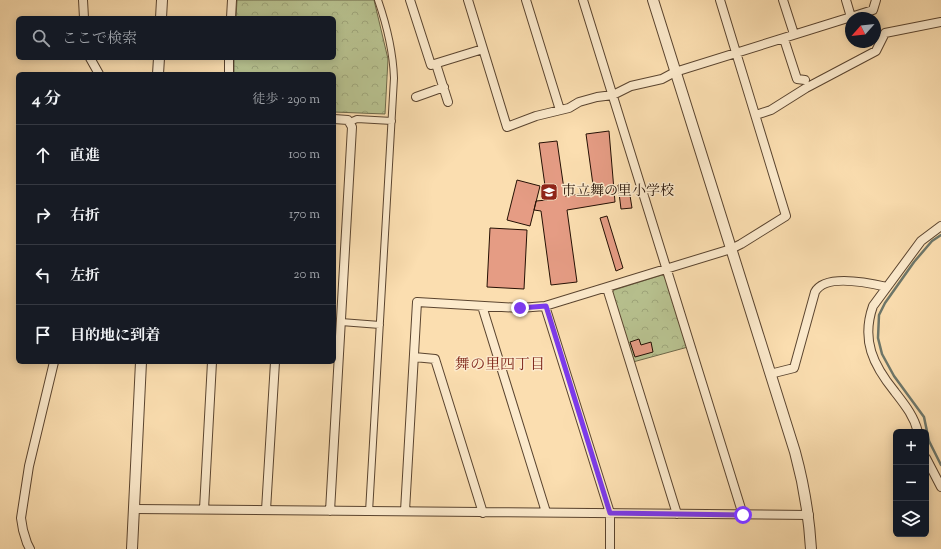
<!DOCTYPE html>
<html lang="ja">
<head>
<meta charset="utf-8">
<style>
  :root { --surface:#171b24; --page:#242831; --text:#f1f3f6; --muted:#9ea1a6; --line:#363941 }
  body { margin:0; font-family:"Sorts Mill Goudy","Noto Serif JP",serif; background:var(--page); color:var(--text) }
  .controls { position:absolute; right:12px; bottom:12px; display:grid; overflow:hidden; border-radius:6px; box-shadow:0 2px 10px #0003 }
  .controls button { width:36px; height:36px; display:grid; place-items:center; padding:0; border:0; border-bottom:1px solid var(--line); background:var(--surface); color:var(--text); font:20px sans-serif }
  .compass { position:absolute; left:845px; top:12px; width:36px; height:36px; border-radius:50%; background:var(--surface); box-shadow:0 2px 10px #0003; rotate:243deg }
  .stop { position:absolute; width:12px; height:12px; margin:-9px; border:3px solid #7c3aed; border-radius:50%; background:#fff }
  .stop.end { background:#7c3aed; border-color:#fff; box-shadow:0 1px 4px #0008 }
  .list { margin:0; padding:0; list-style:none }
  h2 { display:flex; justify-content:space-between; align-items:center; height:52px; margin:0; padding:0 16px; font-size:17px }
  h2 small { font-size:13px; font-weight:400; color:var(--muted) }
  .list li { display:grid; grid-template-columns:26px 1fr auto; gap:12px; align-items:center; box-sizing:border-box; height:60px; padding:0 16px; border-top:1px solid var(--line) }
  .list b { display:block; font-size:15px; white-space:nowrap }
  .list em { font-size:13px; font-style:normal; color:var(--muted) }
  .icon { flex:none; width:22px; height:22px; fill:none; stroke:currentColor; stroke-width:2; stroke-linecap:round; stroke-linejoin:round }
  .map { position:relative; flex:none; width:941px; height:549px; overflow:hidden }
  .search { position:absolute; background:var(--surface); box-shadow:0 2px 10px #0003; left:16px; top:16px; width:320px; height:44px; display:flex; align-items:center; gap:10px; box-sizing:border-box; padding:0 14px; border-radius:6px; color:var(--muted); font-size:15px }
  .panel { position:absolute; background:var(--surface); box-shadow:0 2px 10px #0003; left:16px; top:72px; width:320px; height:292px; border-radius:6px }
  .map>svg:first-child { display:block }
</style>
</head>
<body>
<div class="map">
<svg width="941" height="549" viewBox="0 0 941 549">
  <defs>
    <pattern id="forest-crowns" width="20" height="18" patternUnits="userSpaceOnUse"><rect width="20" height="18" fill="#b8c290"/><path d="M2 6a3 3 0 1 1 6 0M12 15a3 3 0 1 1 6 0" fill="none" stroke="#9ea67b"/></pattern>
  </defs>
  <rect width="100%" height="100%" fill="#fbdeb0"/>
  <filter id="stains"><feTurbulence type="fractalNoise" baseFrequency=".005" numOctaves="4"/><feColorMatrix values="0 0 0 0 .2 0 0 0 0 .09 0 0 0 0 .02 0 0 0 .5 -.17"/></filter>
  <radialGradient id="worn" r=".72"><stop offset=".6" stop-color="#630" stop-opacity="0"/><stop offset="1" stop-color="#630" stop-opacity=".3"/></radialGradient>
  <!-- forest -->
  <path fill="url(#forest-crowns)" stroke="#6e694a" d="M237 0H374L388 59 385 114 334 112V74H234V58H334V18H236Z
    M662 275 666 277 688 347 633 362 612 293 614 290Z"/>
  <g fill="none" stroke-linecap="round" stroke-linejoin="round">
    <!-- stream -->
    <path stroke="#6e776a" stroke-width="2.5" d="M941 235 932 241 914 262 885 303 879 315 878 338 882 354 894 376 924 417 929 441 941 465"/>
  </g>
  <!-- building -->
  <path fill="#e59c84" stroke="#241004" d="M609 131 615 202 567 210 577 282 551 285 541 211 534 210 536 201 547 200 539 143 557 141 565 196 594 192 586 134Z
    M517 180 540 186 530 226 507 220Z
    M628 183 632 208 621 209 618 185Z
    M607 216 623 268 616 271 600 218Z
    M490 228 527 230 524 289 487 287Z
    M639 339 641 345 651 342 653 352 635 357 630 342Z"/>
  <g fill="none" stroke-linecap="round" stroke-linejoin="round">
    <defs>
      <path id="pedestrian" d="M350 122 357 119 392 121
        M341 322 380 325
        M369 512 394 78C393 51 387 26 378 0"/>
      <path id="minor" d="M83 0 84 18
        M410 0 431 65 483 49
        M468 0 507 127 536 116 569 108 579 102 597 97 613 95 631 86 662 79 675 72 851 17 846 0
        M526 0 560 110
        M583 0 743 515
        M783 0 794 34
        M851 17 873 10 876 0
        M231 18 232 0
        M784 39 797 79 805 80
        M90 58 99 74
        M436 64 448 102
        M229 74V58
        M416 97 444 87
        M756 115 771 110 806 88 876 51 885 33 941 22
        M607 288 677 514
        M482 306 546 512
        M545 306 610 513V549
        M414 357 435 359 483 513
        M770 374 794 368 815 292C825 273 870 283 887 287
        M918 432C914 416 905 405 895 392 873 365 861 340 873 306L921 241 941 226
        M926 458 941 487
        M134 509 809 515
        M204 509 212 362
        M266 510 275 362
        M330 511 352 127 348 120 334 119
        M405 511 417 302 520 308 545 306 731 249 741 244 786 216 720 0
        M30 549 27 543 23 530 21 518 29 466 54 362"/>
      <path id="tertiary" d="M653 0 795 452C804 485 809 515 811 549
        M161 18 162 0
        M158 74 159 58
        M132 549 141 362"/>
    </defs>
    <!-- pedestrian casing -->
    <use href="#pedestrian" stroke="#5a442f" stroke-width="8"/>
    <!-- minor casing -->
    <use href="#minor" stroke="#5a442f" stroke-width="10"/>
    <!-- tertiary casing -->
    <use href="#tertiary" stroke="#5a442f" stroke-width="12"/>
    <!-- pedestrian -->
    <use href="#pedestrian" stroke="#fceacc" stroke-width="6"/>
    <!-- minor -->
    <use href="#minor" stroke="#fceacc" stroke-width="8"/>
    <!-- tertiary -->
    <use href="#tertiary" stroke="#fceacc" stroke-width="10"/>
  </g>
  <g fill="none" stroke-linecap="round" stroke-linejoin="round">
    <!-- route -->
    <path stroke="#7c3aed" stroke-width="5" d="M520 308 546 306 610 513 743 515"/>
  </g>
  <!-- icons -->
  <defs>
    <symbol id="school-square" viewBox="-11 -11 22 22"><rect x="-9" y="-9" width="18" height="18" rx="4" fill="#8f2418" stroke="#fceacc"/><path d="M0-5L7-2L0 1L-7-2ZM-4 1L0 2.5L4 1V4Q0 6-4 4Z" fill="#fff"/></symbol>
  </defs>
  <g fill-rule="evenodd">
    <use href="#school-square" x="539" y="182" width="20" height="20"/>
  </g>
  <g text-anchor="middle" dominant-baseline="central" stroke-width="3" stroke-linejoin="round" paint-order="stroke">
    <!-- poi labels -->
    <g font-size="14" fill="#241004" stroke="#fceacc" text-anchor="start">
      <text x="562" y="192">市立舞の里小学校</text>
    </g>
    <!-- neighbourhood labels -->
    <g font-size="15" fill="#7a1f14" stroke="#fceacc">
      <text x="500" y="365">舞の里四丁目</text>
    </g>
  </g>
  <rect width="100%" height="100%" filter="url(#stains)"/>
  <rect width="100%" height="100%" fill="url(#worn)"/>
</svg>
<div class="controls">
<button>+</button>
<button>−</button>
<button><svg class="icon" aria-label="layers" viewBox="0 0 24 24"><path d="M12 4l9 5-9 5-9-5zM3 14l9 5 9-5"/></svg></button>
</div>
<svg class="compass" viewBox="-18 -18 36 36"><path d="M0-13l5 13h-10z" fill="#e53935"/><path d="M0 13l5-13h-10z" fill="#9ea1a6"/></svg>
<div class="stop" style="left:743px;top:515px"></div>
<div class="stop end" style="left:520px;top:308px"></div>
<div class="search"><svg class="icon" aria-label="search" viewBox="0 0 24 24"><circle cx="10" cy="10" r="6"/><path d="M15 15l6 6"/></svg>ここで検索</div>
<section class="panel">
<h2>4 分<small>徒歩 · 290 m</small></h2>
<ul class="list">
<li><svg class="icon" aria-label="ahead" viewBox="0 0 24 24"><path d="M12 20V5M6 11l6-6 6 6"/></svg><div><b>直進</b></div><em>100 m</em></li>
<li><svg class="icon" aria-label="right" viewBox="0 0 24 24"><path d="M7 20v-9h11M14 6l5 5-5 5"/></svg><div><b>右折</b></div><em>170 m</em></li>
<li><svg class="icon" aria-label="left" viewBox="0 0 24 24"><path d="M17 20v-9H6M10 6l-5 5 5 5"/></svg><div><b>左折</b></div><em>20 m</em></li>
<li><svg class="icon" aria-label="arrive" viewBox="0 0 24 24"><path d="M6 21V4h12l-3 4 3 4H6"/></svg><div><b>目的地に到着</b></div></li>
</ul>
</section>
</div>
</body>
</html>
